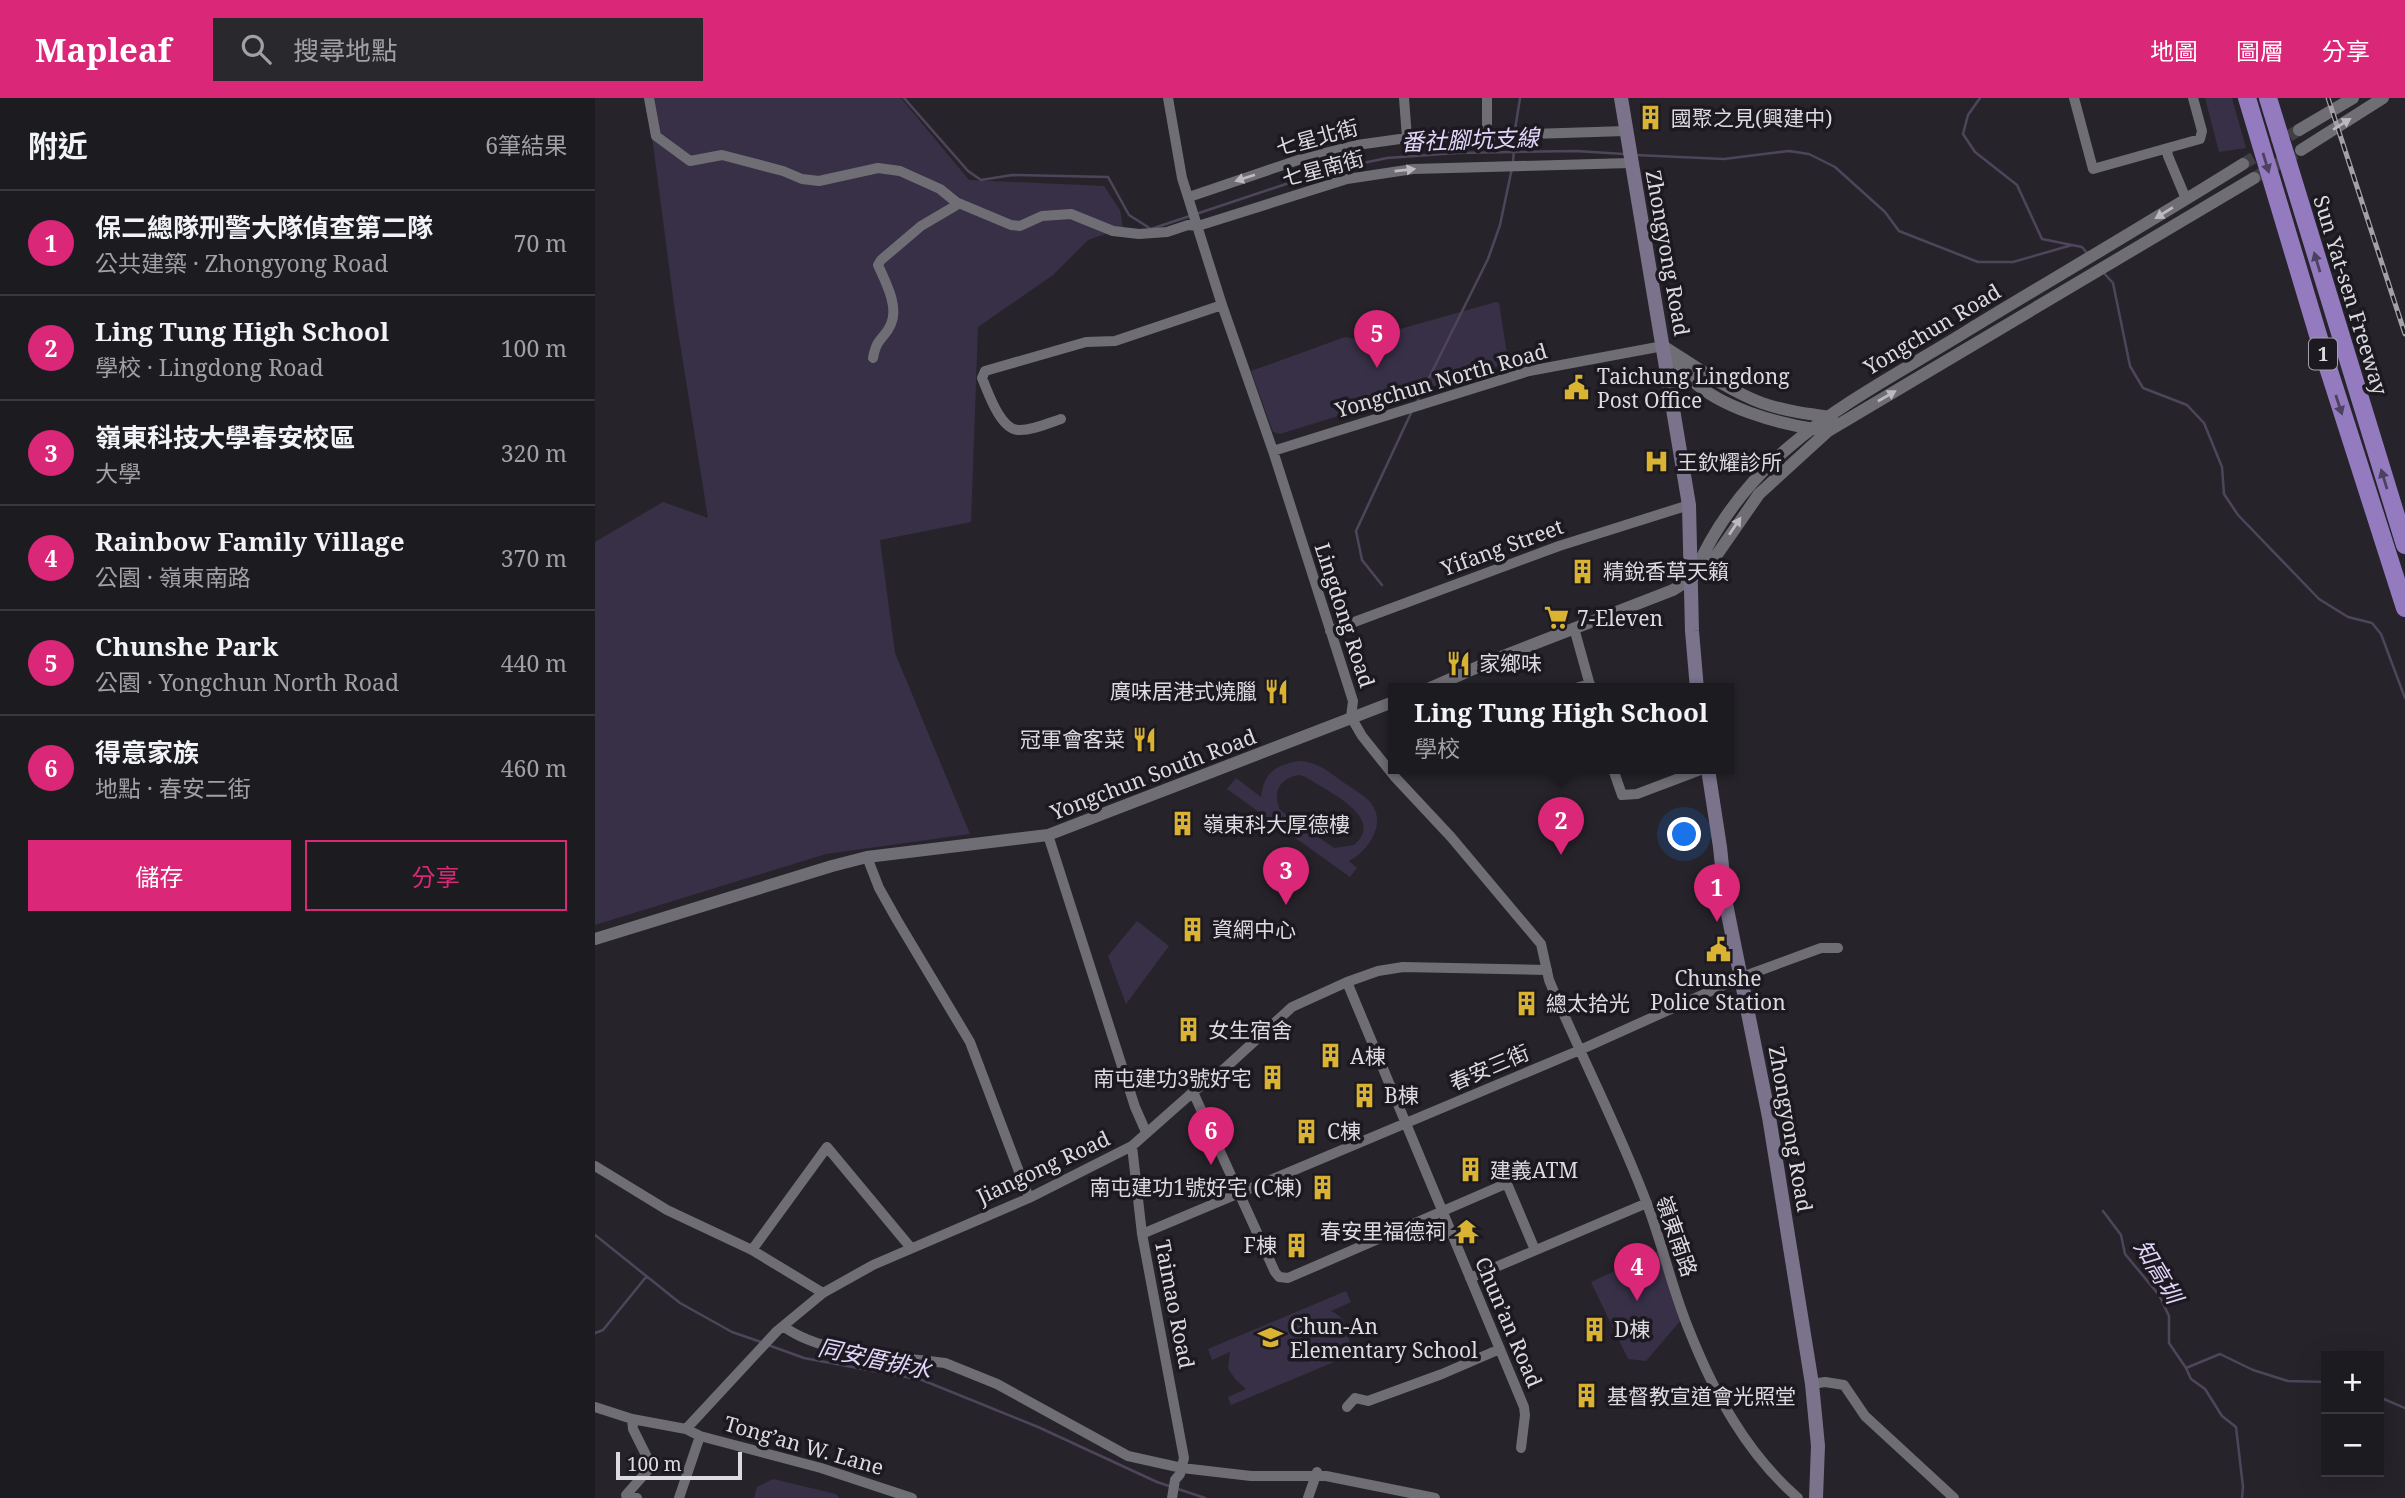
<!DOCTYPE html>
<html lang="zh-TW">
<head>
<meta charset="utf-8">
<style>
  :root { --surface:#1c1b20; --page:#29282d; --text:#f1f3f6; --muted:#a0a1a5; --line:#3a393e; --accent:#db2777 }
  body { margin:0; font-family:"Noto Serif","Noto Sans TC",serif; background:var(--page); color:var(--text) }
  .controls { position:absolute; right:21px; bottom:21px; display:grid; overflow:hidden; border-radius:0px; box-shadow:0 7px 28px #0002 }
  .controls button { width:63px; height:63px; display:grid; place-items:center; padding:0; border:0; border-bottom:2px solid var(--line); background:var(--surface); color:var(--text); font:35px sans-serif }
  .scale { position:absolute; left:21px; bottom:18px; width:126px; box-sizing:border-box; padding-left:7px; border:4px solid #dcdbdf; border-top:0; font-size:19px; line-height:24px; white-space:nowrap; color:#dcdbdf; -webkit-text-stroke:5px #1c1a20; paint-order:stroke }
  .you { position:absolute; left:1090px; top:737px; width:24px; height:24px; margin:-18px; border:5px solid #fff; border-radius:50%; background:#1a73e8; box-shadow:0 0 0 10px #1a73e833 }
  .badge { display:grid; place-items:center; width:46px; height:46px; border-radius:50%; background:var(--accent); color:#fff; font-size:23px; font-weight:700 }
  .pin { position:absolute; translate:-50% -58px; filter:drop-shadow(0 2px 4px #0008) }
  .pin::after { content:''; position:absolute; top:37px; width:24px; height:21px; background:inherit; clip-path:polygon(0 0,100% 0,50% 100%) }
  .popup { position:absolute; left:793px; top:585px; width:346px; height:91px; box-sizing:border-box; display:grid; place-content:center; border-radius:0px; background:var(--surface); filter:drop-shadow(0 2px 5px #0005); font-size:23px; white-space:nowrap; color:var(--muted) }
  .popup b { font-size:26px; color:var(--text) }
  .popup::after { content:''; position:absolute; left:50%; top:100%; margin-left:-14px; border:14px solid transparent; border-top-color:var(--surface) }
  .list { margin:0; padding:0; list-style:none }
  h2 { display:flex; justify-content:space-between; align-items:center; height:91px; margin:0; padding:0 28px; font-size:30px }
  h2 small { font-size:23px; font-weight:400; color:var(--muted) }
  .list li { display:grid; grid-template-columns:46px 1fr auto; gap:21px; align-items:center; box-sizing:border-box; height:105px; padding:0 28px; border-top:2px solid var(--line) }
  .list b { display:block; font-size:26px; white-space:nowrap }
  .list p { margin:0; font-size:23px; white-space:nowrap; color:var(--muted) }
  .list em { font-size:23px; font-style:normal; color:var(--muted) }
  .actions { display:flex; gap:14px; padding:21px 28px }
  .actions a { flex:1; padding:16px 0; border:2px solid var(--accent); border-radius:0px; text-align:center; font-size:24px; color:var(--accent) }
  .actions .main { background:var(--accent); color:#fff }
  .icon { flex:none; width:38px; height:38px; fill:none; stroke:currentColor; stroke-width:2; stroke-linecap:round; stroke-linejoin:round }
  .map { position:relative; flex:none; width:1810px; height:1400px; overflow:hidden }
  header { display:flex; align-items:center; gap:42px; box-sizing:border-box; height:98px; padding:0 35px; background:var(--accent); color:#fff }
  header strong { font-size:33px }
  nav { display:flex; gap:38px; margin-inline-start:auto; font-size:24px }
  .search { width:490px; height:63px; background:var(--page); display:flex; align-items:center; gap:18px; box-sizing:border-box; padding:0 24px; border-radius:0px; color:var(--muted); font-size:26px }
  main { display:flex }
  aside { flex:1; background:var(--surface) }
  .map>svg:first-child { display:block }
</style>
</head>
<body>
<header>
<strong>Mapleaf</strong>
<div class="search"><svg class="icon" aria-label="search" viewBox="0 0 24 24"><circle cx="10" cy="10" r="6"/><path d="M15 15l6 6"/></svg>搜尋地點</div>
<nav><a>地圖</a><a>圖層</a><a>分享</a></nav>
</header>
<main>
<aside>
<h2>附近<small>6筆結果</small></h2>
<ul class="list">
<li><span class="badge">1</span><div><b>保二總隊刑警大隊偵查第二隊</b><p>公共建築 · Zhongyong Road</p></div><em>70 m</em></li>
<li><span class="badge">2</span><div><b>Ling Tung High School</b><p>學校 · Lingdong Road</p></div><em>100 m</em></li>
<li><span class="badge">3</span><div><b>嶺東科技大學春安校區</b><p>大學</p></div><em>320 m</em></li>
<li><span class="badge">4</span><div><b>Rainbow Family Village</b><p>公園 · 嶺東南路</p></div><em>370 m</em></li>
<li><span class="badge">5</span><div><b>Chunshe Park</b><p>公園 · Yongchun North Road</p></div><em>440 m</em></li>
<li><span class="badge">6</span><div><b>得意家族</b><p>地點 · 春安二街</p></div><em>460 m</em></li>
</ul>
<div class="actions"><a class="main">儲存</a><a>分享</a></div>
</aside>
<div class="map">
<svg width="1810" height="1400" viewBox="0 0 1810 1400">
  <rect width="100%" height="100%" fill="#26242a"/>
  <!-- green -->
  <path fill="#383047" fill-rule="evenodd" d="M49 0H306L374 82 509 88 525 112 528 130 493 142 458 177 383 229 376 424 285 442 300 555 375 736 231 756 0 827V444L68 404 113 420 80 214 58 46Z
    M1610 0H1637L1651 50 1624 54Z
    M901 204 904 205 913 263 910 266 685 336 678 334 656 273 750 239 766 242Z
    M704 663C723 664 734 674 748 684 756 690 768 696 775 704 793 725 773 753 754 763L762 770 755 779 632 691 641 680 666 699C669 674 681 667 704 663ZM704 677 711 679C731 693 792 719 759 747L739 750 685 712C677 693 685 680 704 677Z
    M542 823 574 848 531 906 513 858Z
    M1063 1153 1086 1222 1051 1263 1033 1261 996 1184Z
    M751 1193 756 1204 736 1213C753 1220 759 1243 751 1259L636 1307 633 1299 651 1291 640 1281 633 1270 635 1254 617 1262 613 1251Z
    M178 1381 241 1396 244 1400H159L162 1389Z"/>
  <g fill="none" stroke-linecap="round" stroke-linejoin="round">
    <!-- stream -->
    <path stroke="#4e455a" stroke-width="2.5" d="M309 0 373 73 386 82 417 77 513 79 534 117 556 131 595 118
      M1385 0 1373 17 1368 36 1380 54 1422 87 1447 141 1487 149 1492 155
      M920 32 925 0
      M1040 57 1129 61 1194 53 1214 56 1240 69 1290 114 1304 133 1383 164H1418L1477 147
      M918 64 920 39
      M601 116 730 73 792 60 862 55 981 53 1029 56
      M1508 174 1518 185 1535 268 1548 290 1592 307 1609 325 1627 369 1629 396 1643 417 1724 501 1753 519 1777 525 1786 536 1810 600
      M821 306 893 161 905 127 917 70
      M787 487 767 462 761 433 816 315
      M1508 1113 1526 1137 1530 1156 1564 1197 1574 1218V1245L1591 1270 1625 1256 1658 1272 1693 1283 1731 1284
      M0 1137 85 1205 137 1234 166 1244
      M0 1235 8 1232 51 1179
      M173 1247 209 1260 327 1282 443 1329 562 1384 610 1400
      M1591 1270 1596 1281 1610 1291 1627 1318 1641 1329 1648 1389 1647 1400
      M1784 1299 1810 1310"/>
    <!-- tertiary-tunnel -->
    <path stroke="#413f45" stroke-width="12" stroke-dasharray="12 6" stroke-linecap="butt" d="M1648 66 1704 32
      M1659 80 1706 52"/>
    <!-- minor -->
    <path stroke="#706e75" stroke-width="10" d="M54 0 61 38 95 63 127 57 188 73 207 81 224 83 283 70 305 73 345 91 361 104 360 108 326 128 286 162 283 167C290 183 304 208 296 226 290 241 282 238 278 260
      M573 0 587 80 627 207 678 353 758 603 756 619 767 638 799 678 856 739 946 846 954 882C985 957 1024 1030 1052 1106 1068 1148 1077 1191 1094 1232 1119 1295 1151 1355 1203 1400
      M809 0 812 40
      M892 0V38
      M1479 0 1498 71 1605 41 1607 33 1598 0
      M1572 51 1573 58 1591 101
      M594 99 709 60 762 47 812 40 1031 33
      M361 104 416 127 425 128 447 118 476 116 518 133 544 136 572 134 593 127 603 128 752 81 818 71 1035 65
      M466 321C454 325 436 333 423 332 405 331 393 294 387 280L390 273 491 244 520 243 627 207
      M678 353 934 273 1068 248
      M979 530 996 591
      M735 533 964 448 1094 407
      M977 591 995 586
      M1018 671 1027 697 1042 696 1108 671
      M453 737 540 1009 551 1034
      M272 759 284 790 302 822 375 944 434 1100
      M752 884 929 1309 930 1317 926 1350
      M598 994 680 1174 684 1179 693 1180 908 1087 913 1088 940 1152
      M537 1048 547 1136 589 1360 585 1376 580 1382 577 1400
      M0 1068 72 1112 157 1152 228 1195
      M547 1136 985 952 1147 879 1226 850H1243
      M157 1152 232 1049 316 1150
      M875 1180 1052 1105
      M188 1228C228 1258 301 1258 350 1265L402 1286 533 1358 587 1370 656 1378H731L840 1400
      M1217 1286 1230 1284 1249 1287 1270 1318 1359 1400
      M0 1309 37 1321 91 1331 105 1338 226 1370 317 1400
      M752 1309 760 1300 773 1303 847 1276 905 1251
      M37 1321 38 1331 56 1367 54 1371 31 1397 42 1400
      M91 1331 182 1233 228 1195 278 1167 434 1100 537 1048 598 994 629 971 697 909 752 884 783 873 808 869 952 872
      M84 1400 105 1338
      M713 1400 722 1374"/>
    <!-- tertiary -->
    <path stroke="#706e75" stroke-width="12" d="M1704 32 1758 0
      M1706 52 1788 0
      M1068 248C1100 268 1132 292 1167 305 1190 313 1213 316 1237 319
      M1077 259C1084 267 1091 276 1098 283 1127 310 1181 325 1219 331
      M1100 474C1155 348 1262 301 1372 233 1464 177 1557 123 1648 66
      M833 591 903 560 1078 492 1097 480 1121 458 1164 396 1233 333 1659 80
      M0 841 237 768 272 759 453 737 798 604"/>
    <!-- secondary -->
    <path stroke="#7b728c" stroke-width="14" d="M1026 0 1094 407 1097 533 1102 591
      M1113 671 1125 749 1131 806 1174 1019 1217 1286 1223 1348 1221 1400"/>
    <!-- motorway -->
    <path stroke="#947bc0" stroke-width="18" d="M1652 0 1729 257 1810 510
      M1673 0 1810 447"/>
    <defs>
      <path id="rail" d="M1733 0 1810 236"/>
    </defs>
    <!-- rail casing -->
    <use href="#rail" stroke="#a3a1a6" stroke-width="5"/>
    <!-- rail -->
    <use href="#rail" stroke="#1c1a20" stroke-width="2.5" stroke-dasharray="8" stroke-linecap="butt"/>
  </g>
  <!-- one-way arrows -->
  <defs><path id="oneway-solid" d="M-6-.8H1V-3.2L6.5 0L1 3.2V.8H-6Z" transform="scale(1.75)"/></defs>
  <g fill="#bcbabf">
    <use href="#oneway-solid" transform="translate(1747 26) rotate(-32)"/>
    <use href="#oneway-solid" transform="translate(810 72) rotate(-6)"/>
    <use href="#oneway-solid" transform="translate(650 80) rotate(162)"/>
    <use href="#oneway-solid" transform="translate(1569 115) rotate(148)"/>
    <use href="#oneway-solid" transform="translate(1292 298) rotate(-30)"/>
    <use href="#oneway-solid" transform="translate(1140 428) rotate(-56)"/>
  </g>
  <g fill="#4c4160">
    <use href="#oneway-solid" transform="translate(1671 65) rotate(73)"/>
    <use href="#oneway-solid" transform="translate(1722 164) rotate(-107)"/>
    <use href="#oneway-solid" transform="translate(1744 307) rotate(72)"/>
    <use href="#oneway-solid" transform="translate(1789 381) rotate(-107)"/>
  </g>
  <!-- icons -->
  <defs>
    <symbol id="building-bare" viewBox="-9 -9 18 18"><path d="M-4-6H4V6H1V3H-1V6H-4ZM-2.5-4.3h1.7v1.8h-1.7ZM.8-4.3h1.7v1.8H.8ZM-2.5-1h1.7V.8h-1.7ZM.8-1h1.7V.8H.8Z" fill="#dab333" stroke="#1c1a20" stroke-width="2.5" paint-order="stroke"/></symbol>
    <symbol id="civic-bare" viewBox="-9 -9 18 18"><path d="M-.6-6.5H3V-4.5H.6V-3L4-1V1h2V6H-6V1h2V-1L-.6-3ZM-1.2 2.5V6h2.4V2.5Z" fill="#dab333" stroke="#1c1a20" stroke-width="2.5" paint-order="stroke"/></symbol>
    <symbol id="hospital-bare" viewBox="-9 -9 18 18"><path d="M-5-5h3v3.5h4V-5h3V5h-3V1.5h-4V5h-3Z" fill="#dab333" stroke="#1c1a20" stroke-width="2.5" paint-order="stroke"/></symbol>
    <symbol id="supermarket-bare" viewBox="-9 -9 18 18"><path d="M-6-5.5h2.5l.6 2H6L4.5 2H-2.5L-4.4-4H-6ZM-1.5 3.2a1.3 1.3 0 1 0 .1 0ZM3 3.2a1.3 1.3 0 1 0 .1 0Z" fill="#dab333" stroke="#1c1a20" stroke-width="2.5" paint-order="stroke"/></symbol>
    <symbol id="restaurant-bare" viewBox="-9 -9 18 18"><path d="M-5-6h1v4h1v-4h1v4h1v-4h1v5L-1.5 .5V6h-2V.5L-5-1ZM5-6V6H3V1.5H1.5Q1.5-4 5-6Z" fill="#dab333" stroke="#1c1a20" stroke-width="2.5" paint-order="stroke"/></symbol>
    <symbol id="temple-bare" viewBox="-9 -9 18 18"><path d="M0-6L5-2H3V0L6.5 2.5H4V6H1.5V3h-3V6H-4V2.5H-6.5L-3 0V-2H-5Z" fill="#dab333" stroke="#1c1a20" stroke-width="2.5" paint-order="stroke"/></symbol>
    <symbol id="school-bare" viewBox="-9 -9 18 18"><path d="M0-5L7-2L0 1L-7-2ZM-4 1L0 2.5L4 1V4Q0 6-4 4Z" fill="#dab333" stroke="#1c1a20" stroke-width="2.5" paint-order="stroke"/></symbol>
  </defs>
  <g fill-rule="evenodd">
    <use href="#building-bare" x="1038" y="2" width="35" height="35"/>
    <use href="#civic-bare" x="964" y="272" width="35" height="35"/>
    <use href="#hospital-bare" x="1044" y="346" width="35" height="35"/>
    <use href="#building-bare" x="970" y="456" width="35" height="35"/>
    <use href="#supermarket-bare" x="944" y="502" width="35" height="35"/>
    <use href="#restaurant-bare" x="846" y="548" width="35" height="35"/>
    <use href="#restaurant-bare" x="664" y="576" width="35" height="35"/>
    <use href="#restaurant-bare" x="532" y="624" width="35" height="35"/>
    <use href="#building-bare" x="570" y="708" width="35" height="35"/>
    <use href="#building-bare" x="580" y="814" width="35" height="35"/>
    <use href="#civic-bare" x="1106" y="834" width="35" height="35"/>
    <use href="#building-bare" x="914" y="888" width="35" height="35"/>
    <use href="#building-bare" x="576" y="914" width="35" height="35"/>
    <use href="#building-bare" x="718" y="940" width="35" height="35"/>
    <use href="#building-bare" x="660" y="962" width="35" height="35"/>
    <use href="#building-bare" x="752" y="980" width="35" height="35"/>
    <use href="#building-bare" x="694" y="1016" width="35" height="35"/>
    <use href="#building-bare" x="858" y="1054" width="35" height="35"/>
    <use href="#building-bare" x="710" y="1072" width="35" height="35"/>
    <use href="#temple-bare" x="854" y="1116" width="35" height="35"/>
    <use href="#building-bare" x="684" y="1130" width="35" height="35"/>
    <use href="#building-bare" x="982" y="1214" width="35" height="35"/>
    <use href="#school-bare" x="658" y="1222" width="35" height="35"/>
    <use href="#building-bare" x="974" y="1280" width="35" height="35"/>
  </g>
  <g text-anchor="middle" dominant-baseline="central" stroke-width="7" stroke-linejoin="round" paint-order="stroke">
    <!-- shield labels -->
    <rect fill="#1c1a20" stroke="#a2a1a6" stroke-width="2" x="1714" y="240.5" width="28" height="31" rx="5"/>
    <g font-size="19" font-weight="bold" fill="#dcdbdf">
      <text x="1728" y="256">1</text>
    </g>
    <!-- poi labels -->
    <g font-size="21" fill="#dcdbdf" stroke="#1c1a20" text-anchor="start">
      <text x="1076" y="20">國聚之見(興建中)</text>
      <text x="1002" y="278">Taichung Lingdong<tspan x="1002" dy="24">Post Office</tspan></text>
      <text x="1082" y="364">王欽耀診所</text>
      <text x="1008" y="473">精銳香草天籟</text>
      <text x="982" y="520">7-Eleven</text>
      <text x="884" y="565">家鄉味</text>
      <text x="662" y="593" text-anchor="end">廣味居港式燒臘</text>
      <text x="530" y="641" text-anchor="end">冠軍會客菜</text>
      <text x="608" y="726">嶺東科大厚德樓</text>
      <text x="617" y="831">資網中心</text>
      <text x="1123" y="880" text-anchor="middle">Chunshe<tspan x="1123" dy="24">Police Station</tspan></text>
      <text x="951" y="905">總太拾光</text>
      <text x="613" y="932">女生宿舍</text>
      <text x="755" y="958">A棟</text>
      <text x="657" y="980" text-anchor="end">南屯建功3號好宅</text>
      <text x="789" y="997">B棟</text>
      <text x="732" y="1033">C棟</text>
      <text x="895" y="1072">建義ATM</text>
      <text x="707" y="1089" text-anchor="end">南屯建功1號好宅 (C棟)</text>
      <text x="851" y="1133" text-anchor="end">春安里福德祠</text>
      <text x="682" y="1147" text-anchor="end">F棟</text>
      <text x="695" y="1228">Chun-An<tspan x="695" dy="24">Elementary School</tspan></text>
      <text x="1019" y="1231">D棟</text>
      <text x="1012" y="1298">基督教宣道會光照堂</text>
    </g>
    <!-- street labels -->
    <g font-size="21" fill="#dcdbdf" stroke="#1c1a20">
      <text transform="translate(722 39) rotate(-15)">七星北街</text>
      <text transform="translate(728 70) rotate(-15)">七星南街</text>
      <text transform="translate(1073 155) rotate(80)">Zhongyong Road</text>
      <text transform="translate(1756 197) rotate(73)">Sun Yat-sen Freeway</text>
      <text transform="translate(1337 231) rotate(-31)">Yongchun Road</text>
      <text transform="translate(846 282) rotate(-16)">Yongchun North Road</text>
      <text transform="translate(907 449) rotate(-20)">Yifang Street</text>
      <text transform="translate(750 517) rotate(72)">Lingdong Road</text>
      <text transform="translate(558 676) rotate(-21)">Yongchun South Road</text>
      <text transform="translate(894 969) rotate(-23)">春安三街</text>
      <text transform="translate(1196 1031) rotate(80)">Zhongyong Road</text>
      <text transform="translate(448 1069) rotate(-25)">Jiangong Road</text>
      <text transform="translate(1082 1138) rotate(71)">嶺東南路</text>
      <text transform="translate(580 1206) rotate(79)">Taimao Road</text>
      <text transform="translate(914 1224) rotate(67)">Chun’an Road</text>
      <text transform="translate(209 1347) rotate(16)">Tong’an W. Lane</text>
    </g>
    <!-- water labels -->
    <g font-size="23" font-style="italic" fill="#e2d6fb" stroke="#1c1a20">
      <text transform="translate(875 41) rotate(-2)">番社腳坑支線</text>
      <text transform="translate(1564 1173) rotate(59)">知高圳</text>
      <text transform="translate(280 1260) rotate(12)">同安厝排水</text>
    </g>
  </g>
</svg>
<div class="controls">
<button>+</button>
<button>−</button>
</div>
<div class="scale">100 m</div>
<div class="you"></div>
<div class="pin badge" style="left:1122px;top:824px">1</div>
<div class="pin badge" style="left:966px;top:757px">2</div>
<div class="popup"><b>Ling Tung High School</b>學校</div>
<div class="pin badge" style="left:691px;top:807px">3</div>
<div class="pin badge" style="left:1042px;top:1203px">4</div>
<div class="pin badge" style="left:782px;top:270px">5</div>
<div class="pin badge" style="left:616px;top:1067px">6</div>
</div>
</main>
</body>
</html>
